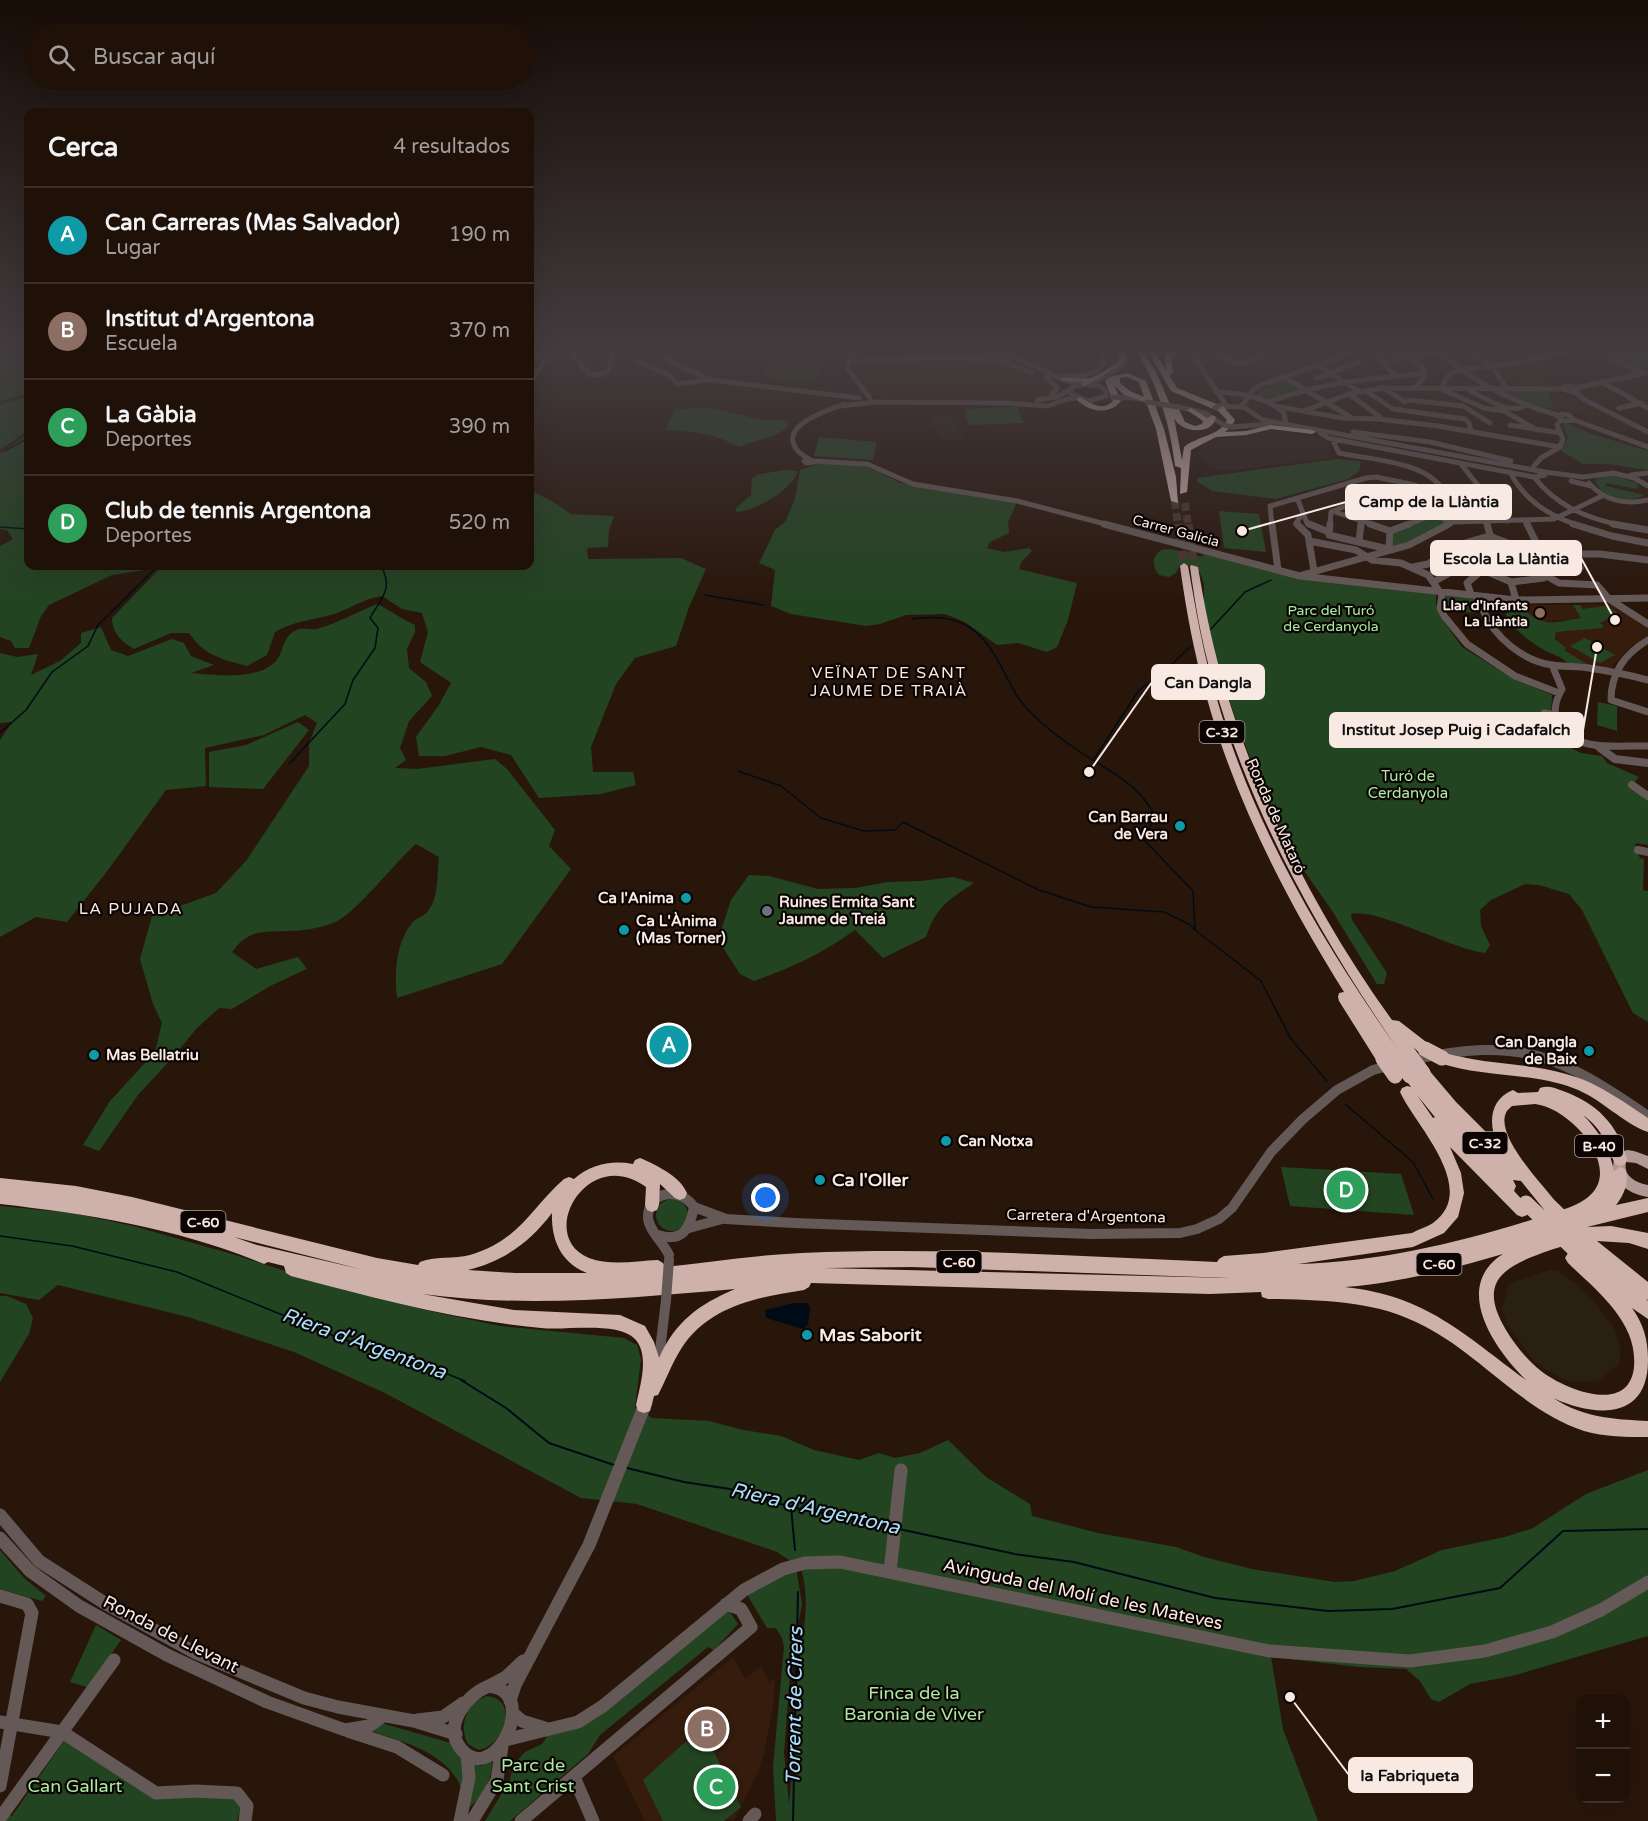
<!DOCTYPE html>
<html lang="es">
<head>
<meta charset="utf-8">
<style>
  :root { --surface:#1f1008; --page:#2c1e16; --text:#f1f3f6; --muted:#a19d9c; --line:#3c3029; --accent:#42d4a1 }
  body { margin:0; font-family:"Varela Round",sans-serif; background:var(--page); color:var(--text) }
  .controls { position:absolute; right:18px; bottom:18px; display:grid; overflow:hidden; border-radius:12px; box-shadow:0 6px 24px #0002 }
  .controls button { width:54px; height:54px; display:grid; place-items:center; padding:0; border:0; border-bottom:2px solid var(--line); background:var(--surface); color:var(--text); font:30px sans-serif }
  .you { position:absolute; left:766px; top:1198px; width:21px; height:21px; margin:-15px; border:4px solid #fff; border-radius:50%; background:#1a73e8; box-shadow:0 0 0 9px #1a73e833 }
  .badge { display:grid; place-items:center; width:39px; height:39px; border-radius:50%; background:var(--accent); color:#fff; font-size:20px; font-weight:700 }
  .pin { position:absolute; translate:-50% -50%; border:3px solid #fff; box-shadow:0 2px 6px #0006 }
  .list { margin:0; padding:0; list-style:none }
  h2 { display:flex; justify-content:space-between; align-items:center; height:78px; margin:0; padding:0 24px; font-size:26px }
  h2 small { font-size:20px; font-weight:400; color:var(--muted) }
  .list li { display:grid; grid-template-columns:39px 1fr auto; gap:18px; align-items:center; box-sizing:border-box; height:96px; padding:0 24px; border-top:2px solid var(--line) }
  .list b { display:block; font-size:22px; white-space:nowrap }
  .list p { margin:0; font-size:20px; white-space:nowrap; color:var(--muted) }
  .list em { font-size:20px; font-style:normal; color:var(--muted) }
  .icon { flex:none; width:33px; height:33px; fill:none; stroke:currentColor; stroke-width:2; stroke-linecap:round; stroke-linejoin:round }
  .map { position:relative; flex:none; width:1648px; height:1821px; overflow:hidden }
  .search { position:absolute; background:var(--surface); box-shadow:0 6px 24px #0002; left:24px; top:24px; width:510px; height:66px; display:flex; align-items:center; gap:15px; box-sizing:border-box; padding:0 21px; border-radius:33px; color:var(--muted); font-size:22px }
  .panel { position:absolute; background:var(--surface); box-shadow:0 6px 24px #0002; left:24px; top:108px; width:510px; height:462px; border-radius:12px }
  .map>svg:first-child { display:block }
</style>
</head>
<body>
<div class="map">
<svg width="1648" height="1821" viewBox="0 0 1648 1821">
  <rect width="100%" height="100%" fill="#29160b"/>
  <!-- commercial -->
  <path fill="#2f1c1a" d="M1002 346H1096L1101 354V362L1093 371 1083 375H1062L1012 354Z
    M1226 393 1259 399 1282 414 1287 421 1285 431 1327 440 1330 450 1329 458 1225 471 1211 468 1198 453 1206 442 1264 431 1262 427 1265 418 1260 412 1249 406 1229 402Z"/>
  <!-- industrial -->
  <path fill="#2a2011" d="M951 414 964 439 941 441 928 416Z
    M1550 1270 1558 1271 1575 1283 1591 1298 1614 1328 1621 1350 1619 1365 1597 1381 1569 1382 1549 1372 1534 1361 1507 1324 1502 1308 1509 1284Z"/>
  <!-- built -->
  <path fill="#351c0d" d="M1300 346 1330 357 1280 374 1258 362Z
    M946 359 989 362 1004 366 1044 378 1053 386 1054 389 1052 392 1042 397 1024 399 883 398 870 393 850 367 854 363Z
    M1535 361 1543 371 1556 387H1521L1505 367Z
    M1552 392 1578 398 1603 414 1632 428 1619 432 1590 423 1579 413 1554 407Z
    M1607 604 1618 606 1648 627V635L1629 648 1610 669 1587 664 1563 650 1566 648 1559 643 1554 635 1561 630 1602 628 1604 625 1585 616 1580 605Z
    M1519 605H1573L1582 618 1544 622 1530 615Z
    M733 1657 745 1679 761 1666 769 1682 775 1678 773 1706 764 1754 757 1774 734 1820 645 1821 613 1756Z"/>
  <!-- green -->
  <path fill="#234421" d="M0 346H28V394L0 401Z
    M1648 346V373L1597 347 1598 346Z
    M772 360 823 367 813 382 762 376Z
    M1282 379 1300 388 1268 401 1258 397V391Z
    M1496 391 1549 392 1551 403 1555 404 1552 407 1558 409 1541 408Z
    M28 397V430L0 450V404Z
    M1017 407 1024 423 969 425 964 409Z
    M712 408 761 420H786L789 424C780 439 754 439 739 447 712 433 696 431 665 430L675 409Z
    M1564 422 1592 434 1648 451V470L1608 464H1583L1561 451 1568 437 1563 427Z
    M28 434V566H150L145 570 112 575 49 605 41 616 29 648H15L11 641 0 637V546L13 539 7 530 0 529V454Z
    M819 437 877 442 873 460 814 456Z
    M1337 459 1358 461 1361 462 1359 471 1348 479 1276 499 1212 491 1198 482 1197 478Z
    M831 463 865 466 901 483 919 487 1017 502 1008 522 1009 533 990 542 987 548 1004 552 1029 548 1032 551 1022 561 1019 569 1077 583 1068 620 1057 647 1047 652 1018 643 997 645 965 622 945 614 906 615 880 624 866 626 791 614 771 606 775 570 759 563 775 530 785 522 795 499 800 470 818 464Z
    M786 470 798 471C792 490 755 512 735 512L737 507 751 495 752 478 760 474Z
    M1611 475 1637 483 1638 489 1606 483V486L1645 495C1632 504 1601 498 1595 481L1597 478Z
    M534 492 555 503 571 514 614 516 609 530 608 547 587 548 588 559 681 558 706 569 689 607 676 646 635 658 616 684 591 747 593 772H633L636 785 601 794 539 798 511 755 481 747 445 756H419L416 737 439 705 451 683 420 662 428 632 422 613 402 609 382 596C362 599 352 608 334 614 314 620 293 621 275 632L267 655 247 666C221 659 205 656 189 633H171L134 649C122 642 112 633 112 618L162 566H530V496Z
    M1219 511 1259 514 1266 552 1224 548Z
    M1433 515 1446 523 1406 544 1391 548V532Z
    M1164 549 1176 550 1202 557 1204 554 1282 574 1436 594V605L1440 616 1462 647 1512 678 1552 695 1551 711 1532 727 1542 730V734L1581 753 1602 756 1607 763 1639 777 1633 784 1648 797V845L1636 843 1635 847 1640 858 1644 859 1643 890 1648 891V1022L1633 1013 1582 910 1569 894 1539 885 1525 884 1491 900 1480 910 1481 926 1490 945 1485 953C1451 949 1376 907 1351 914L1352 920 1387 973 1384 984H1377L1331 909 1288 848 1243 740 1215 659 1204 607V584L1200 572 1190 565H1180L1176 573 1169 577 1159 575C1151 566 1152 553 1164 549Z
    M1446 596 1477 599 1480 602 1478 613 1444 611Z
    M1508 603C1524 606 1528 616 1542 621 1552 625 1570 619 1581 618L1573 605H1580L1582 609 1605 606 1618 613 1600 623 1604 626 1602 628 1556 632 1555 639 1566 648 1564 650 1587 664 1567 663C1561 656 1554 655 1546 651 1532 643 1515 631 1506 617Z
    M377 604C390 610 401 619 415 625V632L407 649 409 668 426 682 432 696 409 721 400 748 406 760 395 768 417 769 495 759 507 769 555 830 549 846 571 869 502 964 397 998C394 974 396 941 413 922 417 918 425 916 428 911 439 898 437 872 439 857L416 844C396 861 353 917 333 923 320 928 302 931 288 931 263 932 248 929 232 952L256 969 298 957 307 969 270 986 232 1009 219 1008 196 1029 174 1056 138 1095 99 1151 83 1145 110 1101 155 1052 162 1023 153 1004 140 959 153 912 180 906 216 893 246 861 309 766V743L317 723 305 715 264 735 205 748 206 786 166 790 108 870 67 922 36 917 0 937V740L12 722 0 723V653L17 657 38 654 31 675 60 661 81 643V633L101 627 111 650 128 656 172 639 184 643 191 656 214 665 191 673C214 675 258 681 276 661 285 650 282 635 299 629 305 628 312 630 317 629 338 623 357 612 377 604Z
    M1585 638 1615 655 1600 663 1570 646Z
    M1598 702 1617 706V731L1597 725Z
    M298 722 309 730 263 789 209 787V752L246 745Z
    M749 875 769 876 818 889 855 888 888 882 920 881 953 877 974 883C948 900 936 907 926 937L883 958 855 930C819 955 796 966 754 981L740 974 718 940 731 900Z
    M1281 1167 1401 1174 1414 1215 1290 1206Z
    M656 1215a16 16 0 1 1 32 0a16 16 0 1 1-32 0Z
    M0 1206 73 1213 133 1226 232 1254 329 1285 425 1310 500 1326 624 1338 637 1345 641 1359 635 1407 652 1418 709 1421 743 1430 781 1436 814 1450 859 1460 879 1453 895 1458 920 1453 948 1440 986 1477 1030 1504 1032 1516 1098 1533 1176 1547 1204 1557 1252 1569 1335 1582 1354 1581 1395 1571 1442 1550 1505 1537 1533 1528 1586 1494 1648 1470V1636L1512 1676 1470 1684 1439 1702 1431 1699 1420 1681 1406 1669 1359 1667 1271 1657 1283 1729 1318 1821H776L773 1768 784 1647 782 1638 776 1628H767L745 1591 796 1568 802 1604 791 1661 784 1753 789 1804C794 1761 794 1717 798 1674 801 1635 812 1607 801 1568L777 1552 637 1504 581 1498 385 1393 294 1352 188 1317 58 1285 39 1300 0 1293Z
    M0 1296H7L26 1304 33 1318 29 1334 0 1382Z
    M0 1550 24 1578 46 1596 42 1601 0 1589Z
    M727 1608 738 1624 714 1650 708 1647 600 1735 588 1754 510 1821H485L510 1780 513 1765 525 1752 542 1744 551 1730 579 1725Z
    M96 1625 121 1640 88 1687 90 1688 70 1682Z
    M487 1696C520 1699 504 1746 479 1750L468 1744C458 1725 467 1703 487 1696Z
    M381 1723 451 1743 458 1755 462 1758 466 1776 462 1802C461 1795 461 1785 457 1779 438 1749 399 1741 368 1730Z
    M702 1727 741 1807 724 1821H663L643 1780Z
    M68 1735 152 1798 237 1793 241 1805 237 1821H5L10 1815 12 1816Z
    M492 1759C493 1776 483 1799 468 1808L471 1763 481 1766Z"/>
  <!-- water -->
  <path fill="#000c15" d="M794 1303H808L810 1308 808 1325 803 1329 766 1318 765 1310Z"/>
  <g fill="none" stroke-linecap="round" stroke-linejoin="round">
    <!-- stream-far1 -->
    <path stroke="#000c15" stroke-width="1.5" d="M741 346 791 356 835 359
      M0 360 28 348
      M24 440 28 433
      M5 451 28 438
      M0 527 28 529
      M705 595 764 605
      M912 619C932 616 952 616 969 627 1000 647 1005 687 1030 712 1045 727 1062 740 1080 752 1109 771 1139 784 1155 816L1144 840 1193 891 1195 930 1261 981 1291 1039 1327 1081
      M1211 629 1245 592 1271 580
      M0 733 26 710 52 672 88 646 98 625 158 566
      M1094 759 1139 690 1161 675 1190 647
      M289 764 345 704 353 680 375 648 378 628 370 618C381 598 394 589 381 566
      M738 771 781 786 821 818 864 831 895 830 903 822 1039 890 1091 907 1164 912 1189 924 1195 930
      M1345 1104 1413 1162 1433 1199
      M0 1236 72 1246 177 1272 339 1338 417 1362 465 1381"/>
    <!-- stream -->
    <path stroke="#000c15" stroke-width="2" d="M461 1380 506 1408 549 1443 614 1465
      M627 1468 684 1482 730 1489 791 1507 889 1526
      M791 1507 795 1550
      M899 1529 1015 1554 1074 1562 1215 1598 1328 1611 1392 1609 1500 1588 1563 1531 1648 1529
      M793 1821 798 1592"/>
    <!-- highway-tunnel-far1 -->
    <path stroke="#48362b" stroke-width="8" stroke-dasharray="8 4" stroke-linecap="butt" d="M1175 501 1178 525
      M1185 503 1188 525"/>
    <!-- highway-tunnel -->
    <path stroke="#48362b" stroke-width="9" stroke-dasharray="9 4.5" stroke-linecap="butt" d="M1178 524 1184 566
      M1188 524 1194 567"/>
    <!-- minor-far4 -->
    <path stroke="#655957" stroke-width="5" d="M566 346 589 374 600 375 608 371 615 346
      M647 346 680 366 711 380 859 398
      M860 346 849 356 847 368 870 398
      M1187 346 1226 405
      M1202 346 1239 364 1292 346
      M1387 346 1401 359
      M1401 346 1425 371 1422 380 1415 387
      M1434 346C1440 355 1450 361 1459 368 1490 390 1521 405 1557 415
      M1462 346 1492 366 1507 389
      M1544 346 1556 354
      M1589 347 1642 373
      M1373 349 1394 375
      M984 356 997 353 1007 354 1064 380 1081 384
      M638 361 671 376 677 384 707 380
      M848 361 958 357 1004 362 1010 360V356
      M1002 362 1032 372
      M1384 362 1461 347
      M530 363 546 346
      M1317 365 1360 392
      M1330 373 1359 362
      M534 376 549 354 543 350
      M1046 376 1057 388 1050 397
      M1062 376H1083L1099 370 1104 361 1100 346
      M1282 376 1352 418
      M1317 378 1331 374
      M1602 382 1648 408
      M1085 384 1099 386 1106 391V396L1088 401 1071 394 1072 387Z
      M1090 384 1121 367 1128 356 1124 346
      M1564 386H1571L1578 390 1573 392 1563 389Z
      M1383 388 1405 402
      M1575 388 1645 373
      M1366 391 1393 409 1465 419 1469 423 1471 432
      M1470 391C1486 398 1508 415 1525 406
      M1216 392C1241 393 1264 396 1284 413L1286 424
      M1575 392 1585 400 1648 432
      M1349 394 1380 417
      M1125 397 1148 400
      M1037 400 1057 397 1071 389
      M1409 400 1463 406 1490 423
      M1268 402C1321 383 1364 379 1419 374L1423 368
      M841 406 875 402 1005 403 1048 406 1067 399 1077 398
      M1219 406 1244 407 1263 420 1545 472 1583 477 1613 473 1634 478 1648 486
      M1275 406 1342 418 1378 419 1438 426 1560 447
      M1178 407 1205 413 1224 425
      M1241 407 1253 390 1261 385 1372 346
      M1619 408 1642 403
      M1303 411 1349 394 1383 388 1563 389
      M1561 414 1569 415 1574 420 1564 421 1557 416Z
      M1574 420 1648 447
      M1510 425 1560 433
      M1232 427 1269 424
      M1537 430 1504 411 1484 408 1441 389 1447 377 1456 370 1510 364 1592 346
      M1353 432 1430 442 1511 461
      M1320 433 1328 438 1534 477 1545 475
      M1332 439 1339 453C1371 460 1431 461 1446 495 1443 514 1421 520 1405 525
      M1560 447 1563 439 1557 425 1561 420
      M807 459 804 461 806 463 814 462C809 458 802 456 798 451 776 426 828 410 844 404
      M814 461 867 464 913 484 1017 501 1109 525
      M1460 463 1507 521
      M1534 466 1541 458 1560 447
      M1510 472C1524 500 1548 515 1577 525
      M1631 475 1648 473
      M1534 477C1556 505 1585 518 1620 525
      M1571 481 1591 486
      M1589 483C1604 501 1626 505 1648 500
      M1297 498 1307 523 1313 525
      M1332 511 1374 525
      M1486 521 1487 525
      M1526 521 1528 525
      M1272 525 1270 506 1366 478 1376 477 1415 485 1436 514 1450 523
      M1298 525 1296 523 1303 513
      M1330 525 1331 512 1401 484V482
      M1361 525V521L1418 496H1424
      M1446 525 1453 522 1554 519 1604 495"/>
    <!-- minor-far3 -->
    <path stroke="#655957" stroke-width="7" d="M1104 524 1300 576 1516 600 1648 598
      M1272 524 1278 570
      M1297 524 1308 535 1314 571
      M1309 524 1329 532
      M1330 524 1329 535 1392 550
      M1370 524 1390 531
      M1487 524 1493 545 1541 573
      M1573 524 1612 536 1648 543
      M1613 524 1648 530
      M1489 536 1532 552 1567 554 1580 568 1541 567V573L1559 583 1597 585 1609 599 1648 624
      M1309 541 1356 550 1372 560 1401 563 1428 575 1442 595 1440 608 1444 616 1467 644 1515 676 1559 693
      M1359 541 1361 524
      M1389 547 1390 531 1409 524
      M1522 547 1536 542 1527 524
      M1567 554H1600L1648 560
      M1413 567 1428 564 1458 545 1489 536
      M1302 575 1409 545 1449 524
      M1435 581 1467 563 1511 582 1544 578
      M1511 582 1516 600
      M1471 594 1467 583 1482 570
      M1489 597 1490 601 1483 610C1494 637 1523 661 1552 665 1565 667 1577 666 1589 668 1609 671 1629 675 1648 680
      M1648 640C1625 654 1611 672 1611 700L1648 712
      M1552 665 1562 689C1555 701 1552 713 1559 725 1577 753 1619 745 1648 746
      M1540 720 1544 713 1555 715
      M1597 746 1602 749"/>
    <!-- minor-far2 -->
    <path stroke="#655957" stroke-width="8" d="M1600 748 1615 759 1648 763
      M1632 785 1648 796
      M1638 850 1648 852"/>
    <!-- minor-far1 -->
    <path stroke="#655957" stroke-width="10" d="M1412 1060C1521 1036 1559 1055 1648 1116
      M694 1207 726 1219 794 1223 1091 1234 1180 1233 1197 1229 1219 1219 1232 1208 1271 1152 1303 1119 1337 1090 1373 1070 1391 1065
      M689 1228 722 1219
      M658 1235C683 1243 690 1228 694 1207 680 1186 647 1191 648 1218 649 1231 664 1243 669 1255
      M658 1367 666 1300"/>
    <!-- minor -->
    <path stroke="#655957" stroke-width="13" d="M0 1515 39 1561 103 1602 196 1653 304 1698 338 1707 414 1721 456 1734
      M0 1538 30 1571 79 1606 167 1655 267 1702 345 1730 369 1726 383 1716
      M890 1572 901 1470
      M0 1596 27 1604 32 1613 0 1786
      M489 1686C493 1687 499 1688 502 1690 532 1709 491 1785 461 1749 442 1726 467 1694 489 1686Z
      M489 1686 506 1677 523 1661
      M510 1701 515 1685 589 1545 646 1402
      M513 1713 522 1721 548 1729
      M417 1720 443 1717 463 1703
      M0 1722 62 1732 156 1793 195 1791 237 1793 247 1806 245 1821
      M348 1731 397 1747 443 1775
      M505 1740 578 1722 603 1706 744 1590 783 1569 805 1563 840 1562 1269 1651 1410 1661 1485 1651 1552 1632 1601 1610 1648 1582
      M574 1777 593 1821
      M0 1818 114 1660
      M460 1821 469 1778 467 1755
      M472 1821 497 1780 502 1746
      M521 1821 751 1627 741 1609 726 1604
      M749 1821 755 1814"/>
    <!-- major -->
    <path fill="#b19894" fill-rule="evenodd" d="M1627 1150 1634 1151 1648 1156V1169L1636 1163 1626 1162C1623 1176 1636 1183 1648 1185V1197C1627 1194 1605 1178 1616 1155Z"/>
    <!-- highway -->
    <path fill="#cfb1ac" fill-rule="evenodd" d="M1116 346H1122L1126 355 1123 364 1085 386 1081 384 1083 382 1063 381 1060 379C1068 375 1082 381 1093 377 1101 374 1110 367 1118 362L1120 355Z
      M1134 346H1140L1157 374 1171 407 1177 405 1185 422 1195 426 1202 424 1203 421 1187 410 1191 408 1208 418 1212 415 1216 417C1213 436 1181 433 1174 418L1182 460 1184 447C1197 436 1220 436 1227 420L1218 411 1171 391 1145 346H1151L1166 370 1165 354 1190 347V349L1171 356 1173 373 1169 375 1177 388 1224 407 1235 420 1231 427 1225 432 1246 431 1271 425 1312 430 1316 432 1312 434 1271 429 1246 435 1216 437 1191 450 1187 492 1180 494 1181 468 1175 466C1170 422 1157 384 1134 346Z
      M1128 373 1146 381 1164 429 1176 477 1178 503 1171 501 1156 429 1146 402 1124 395 1114 385 1121 401C1109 416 1088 412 1076 399L1080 397C1091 403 1102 412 1113 401L1105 381 1109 377ZM1127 377 1139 382 1144 397 1130 391 1120 383V378Z
      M1184 563 1188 566C1196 610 1203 653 1216 696 1253 825 1322 942 1399 1051 1319 935 1249 811 1211 674 1201 639 1195 603 1190 567L1191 565 1198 567C1204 603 1211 639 1221 674 1256 797 1317 916 1392 1020L1399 1021 1430 1045 1432 1049 1430 1053C1421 1056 1417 1050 1410 1045L1413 1050 1411 1054 1406 1056 1400 1052 1402 1056 1400 1060 1395 1062 1390 1059 1388 1063 1383 1065 1378 1063 1339 1001 1338 997 1339 993 1344 992C1286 899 1235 801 1206 695 1194 653 1186 610 1180 566Z
      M1442 1052C1483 1065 1525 1062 1566 1074 1597 1082 1622 1101 1648 1118V1132C1622 1123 1601 1098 1573 1088 1530 1072 1482 1078 1437 1062L1435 1058 1437 1054Z
      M1423 1067 1428 1069 1456 1102 1497 1143C1488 1123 1490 1099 1513 1090L1518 1093 1538 1092 1540 1088C1548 1085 1555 1088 1563 1091 1596 1103 1618 1124 1627 1159L1625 1164 1620 1166 1615 1164C1606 1143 1603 1130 1583 1115 1599 1131 1610 1149 1614 1171L1620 1167 1625 1169C1630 1181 1624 1195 1616 1205L1648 1198V1212L1587 1227 1611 1226 1648 1233V1249L1629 1243 1597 1241 1648 1282V1300L1646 1299 1648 1301V1319L1632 1308C1644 1325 1648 1340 1648 1360 1648 1421 1595 1417 1553 1398 1585 1418 1611 1419 1648 1421V1437C1627 1437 1605 1437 1584 1431 1519 1409 1477 1350 1416 1322 1370 1300 1318 1300 1268 1299L1262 1297 1261 1292 1210 1294 811 1283 809 1287 804 1290C758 1297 708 1306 681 1349 672 1363 666 1380 658 1395L654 1396 650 1411 644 1413 638 1411 636 1405C640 1386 650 1355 635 1339 617 1321 565 1331 541 1328 456 1320 374 1298 291 1276L286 1273 284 1266 268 1262 264 1264C181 1229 89 1214 0 1204V1178L76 1186 132 1197 377 1258 418 1265 420 1262C433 1256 455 1259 470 1255 519 1241 530 1209 564 1179L569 1177 574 1179C591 1164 612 1160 633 1164L635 1160 640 1158C656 1165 680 1176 687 1193L685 1198 680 1200 675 1198 660 1184 659 1205 657 1210 652 1212 647 1210 645 1205 646 1187C588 1144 535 1236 589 1258 610 1266 636 1261 658 1260L663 1263 665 1267C711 1262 756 1255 802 1253 940 1247 1079 1256 1217 1262L1219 1259 1224 1256 1263 1253 1412 1233C1419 1229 1427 1227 1433 1223 1480 1189 1415 1125 1400 1092L1402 1088 1407 1086 1411 1087 1403 1076 1405 1072 1410 1070 1417 1074 1418 1069ZM1417 1095 1434 1116 1435 1117 1433 1118ZM1535 1104C1565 1107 1610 1152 1598 1184 1591 1201 1571 1207 1556 1212L1558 1207 1556 1202C1543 1185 1495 1136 1506 1113 1506 1111 1511 1107 1512 1106ZM1450 1147 1517 1215 1522 1217 1527 1215 1529 1210 1527 1205 1514 1191 1516 1186 1513 1180 1521 1181 1546 1212 1550 1214C1469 1240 1384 1262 1298 1264L1413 1247 1444 1233 1458 1217 1464 1193 1461 1173ZM552 1213C551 1240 561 1263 587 1273H515L468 1270C503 1262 530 1242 552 1213ZM234 1237 360 1269 257 1245ZM1585 1242 1583 1246 1585 1250 1582 1248 1576 1252 1573 1250 1568 1253 1565 1258 1568 1263C1597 1291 1638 1322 1634 1367 1629 1416 1564 1389 1541 1371 1527 1360 1515 1345 1506 1330 1481 1288 1496 1270 1537 1255 1552 1249 1568 1244 1585 1242ZM1503 1254C1451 1287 1495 1350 1526 1380 1463 1334 1427 1296 1345 1287 1399 1283 1451 1269 1503 1254ZM912 1267 1229 1278 824 1268ZM735 1289C698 1305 676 1321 659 1358L654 1342 645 1326 620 1315 514 1310 422 1294C527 1308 630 1298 735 1289Z"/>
    <!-- minor-bridge-far1 -->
    <path stroke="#655957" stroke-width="5" d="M1112 397 1125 398
      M1147 402 1178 407
      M1215 408 1219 406
      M1224 425 1232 427"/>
    <!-- minor-bridge -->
    <path stroke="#655957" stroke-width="10" d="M666 1300 669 1260"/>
    <!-- highway-bridge -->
    <path stroke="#cfb1ac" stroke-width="15" d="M1425 1049 1442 1058
      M1406 1050 1423 1073
      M1395 1056 1410 1076
      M1383 1059 1395 1076
      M1526 1203 1579 1254
      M1551 1207 1591 1246"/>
  </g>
  <!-- sky -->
  <linearGradient id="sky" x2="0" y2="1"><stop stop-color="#170c06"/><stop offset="0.58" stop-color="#433c3f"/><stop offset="1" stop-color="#433c3f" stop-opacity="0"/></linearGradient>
  <rect width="1648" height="601" fill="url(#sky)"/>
  <!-- markers -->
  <circle fill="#8d6e63" stroke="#0b0402" stroke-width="2" cx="1540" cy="613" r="6"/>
  <g fill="#0f9aa8" stroke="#0b0402" stroke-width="2">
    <circle cx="1180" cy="826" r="6"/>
    <circle cx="686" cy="898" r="6"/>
    <circle cx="624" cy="930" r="6"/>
    <circle cx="1589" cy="1051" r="6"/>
    <circle cx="94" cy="1055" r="6"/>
    <circle cx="946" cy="1141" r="6"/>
    <circle cx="820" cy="1180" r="6"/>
    <circle cx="807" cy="1335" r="6"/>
  </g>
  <circle fill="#6b7280" stroke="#0b0402" stroke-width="2" cx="767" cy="911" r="6"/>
  <g text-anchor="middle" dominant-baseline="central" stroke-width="4.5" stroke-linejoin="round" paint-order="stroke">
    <!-- far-street labels -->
    <g font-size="14" fill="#f8eae3" stroke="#0b0402">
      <text transform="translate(1176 531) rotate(15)">Carrer Galícia</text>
    </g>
    <!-- far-poi labels -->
    <g font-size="14" font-weight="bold" fill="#f8eae3" stroke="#0b0402" text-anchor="end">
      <text x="1528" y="605">Llar d'infants<tspan x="1528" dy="16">La Llàntia</tspan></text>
    </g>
    <!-- far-park labels -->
    <g font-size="14" fill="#a8eba3" stroke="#0b0402">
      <text x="1331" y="610">Parc del Turó<tspan x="1331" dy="16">de Cerdanyola</tspan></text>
    </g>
    <!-- shield labels -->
    <g fill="#0b0402" stroke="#b1a5a0" stroke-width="1.5">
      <rect x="1199.5" y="721" width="45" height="22" rx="4.5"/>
      <rect x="1462.5" y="1132" width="45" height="22" rx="4.5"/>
      <rect x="1575" y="1135" width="48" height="22" rx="4.5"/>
      <rect x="180.5" y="1211" width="45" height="22" rx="4.5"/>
      <rect x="936.5" y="1251" width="45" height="22" rx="4.5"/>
      <rect x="1416.5" y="1253" width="45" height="22" rx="4.5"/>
    </g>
    <g font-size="14" font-weight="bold" fill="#f8eae3">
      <text x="1222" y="732">C-32</text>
      <text x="1485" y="1143">C-32</text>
      <text x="1599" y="1146">B-40</text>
      <text x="203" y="1222">C-60</text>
      <text x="959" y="1262">C-60</text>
      <text x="1439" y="1264">C-60</text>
    </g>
    <!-- park labels -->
    <g font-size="15" fill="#a8eba3" stroke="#0b0402">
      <text x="1408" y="776">Turó de<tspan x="1408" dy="17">Cerdanyola</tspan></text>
    </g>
    <!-- street labels -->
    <g font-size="15" fill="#f8eae3" stroke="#0b0402">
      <text transform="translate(1276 816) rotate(66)">Ronda de Mataró</text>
      <text transform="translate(1086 1216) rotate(1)">Carretera d'Argentona</text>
    </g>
    <!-- poi labels -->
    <g font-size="15" font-weight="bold" fill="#f8eae3" stroke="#0b0402" text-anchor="start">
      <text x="1168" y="817" text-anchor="end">Can Barrau<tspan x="1168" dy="17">de Vera</tspan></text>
      <text x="674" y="898" text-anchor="end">Ca l'Anima</text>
      <text x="779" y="902">Ruines Ermita Sant<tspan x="779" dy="17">Jaume de Treiá</tspan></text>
      <text x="636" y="921">Ca L'Ànima<tspan x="636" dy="17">(Mas Torner)</tspan></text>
      <text x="1577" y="1042" text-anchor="end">Can Dangla<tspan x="1577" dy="17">de Baix</tspan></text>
      <text x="106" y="1055">Mas Bellatriu</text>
      <text x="958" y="1141">Can Notxa</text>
    </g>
    <!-- neighbourhood labels -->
    <g font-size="16" letter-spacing="1.5" fill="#f8eae3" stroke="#0b0402">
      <text x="889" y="673">VEÏNAT DE SANT<tspan x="889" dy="18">JAUME DE TRAIÀ</tspan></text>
      <text x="131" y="909">LA PUJADA</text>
    </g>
    <!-- near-poi labels -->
    <g font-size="18" font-weight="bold" fill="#f8eae3" stroke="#0b0402" text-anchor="start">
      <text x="832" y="1180">Ca l'Oller</text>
      <text x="819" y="1335">Mas Saborit</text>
    </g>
    <!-- near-street labels -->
    <g font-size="18" fill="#f8eae3" stroke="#0b0402">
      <text transform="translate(1083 1594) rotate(12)">Avinguda del Molí de les Mateves</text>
      <text transform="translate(171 1634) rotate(27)">Ronda de Llevant</text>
    </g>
    <!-- near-park labels -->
    <g font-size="18" fill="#a8eba3" stroke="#0b0402">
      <text x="914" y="1693">Finca de la<tspan x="914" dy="21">Baronia de Viver</tspan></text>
      <text x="533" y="1765">Parc de<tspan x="533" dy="21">Sant Crist</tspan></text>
      <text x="75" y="1786">Can Gallart</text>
    </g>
    <!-- near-water labels -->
    <g font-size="20" font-style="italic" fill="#a6e0fc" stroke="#0b0402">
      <text transform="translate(364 1344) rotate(20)">Riera d'Argentona</text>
      <text transform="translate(815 1509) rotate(13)">Riera d'Argentona</text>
      <text transform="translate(795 1706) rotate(-89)">Torrent de Cirers</text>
    </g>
  </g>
  <!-- callouts -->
  <path fill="none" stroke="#f8eae3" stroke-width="2" d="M1242 531L1346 502M1615 620L1581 558M1089 772L1152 682M1597 647L1583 730M1290 1697L1349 1775"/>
  <g fill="#f8eae3" stroke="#0b0402" stroke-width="2">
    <circle cx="1242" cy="531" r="6"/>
    <circle cx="1615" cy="620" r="6"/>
    <circle cx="1089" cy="772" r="6"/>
    <circle cx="1597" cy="647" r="6"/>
    <circle cx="1290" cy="1697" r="6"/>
  </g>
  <g fill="#f8eae3" stroke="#f8eae3" stroke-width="2">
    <rect x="1346" y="485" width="165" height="34" rx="6"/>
    <rect x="1431" y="541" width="150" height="34" rx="6"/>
    <rect x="1152" y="665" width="112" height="34" rx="6"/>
    <rect x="1330" y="713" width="253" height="34" rx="6"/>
    <rect x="1349" y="1758" width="123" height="34" rx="6"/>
  </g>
  <g font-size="16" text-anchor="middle" font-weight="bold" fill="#111">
    <text x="1429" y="507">Camp de la Llàntia</text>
    <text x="1506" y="564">Escola La Llàntia</text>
    <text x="1208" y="688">Can Dangla</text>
    <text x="1456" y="735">Institut Josep Puig i Cadafalch</text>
    <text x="1410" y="1781">la Fabriqueta</text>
  </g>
</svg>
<div class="controls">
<button>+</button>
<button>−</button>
</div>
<div class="you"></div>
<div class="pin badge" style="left:669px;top:1045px;background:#0f9aa8">A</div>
<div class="pin badge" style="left:707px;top:1729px;background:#8d6e63">B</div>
<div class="pin badge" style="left:716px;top:1787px;background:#2e9e5b">C</div>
<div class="pin badge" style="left:1346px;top:1190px;background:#2e9e5b">D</div>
<div class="search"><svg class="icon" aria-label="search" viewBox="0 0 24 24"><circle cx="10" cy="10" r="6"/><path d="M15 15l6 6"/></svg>Buscar aquí</div>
<section class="panel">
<h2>Cerca<small>4 resultados</small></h2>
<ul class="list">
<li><span class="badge" style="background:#0f9aa8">A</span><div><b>Can Carreras (Mas Salvador)</b><p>Lugar</p></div><em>190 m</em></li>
<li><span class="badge" style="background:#8d6e63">B</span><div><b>Institut d'Argentona</b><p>Escuela</p></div><em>370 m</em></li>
<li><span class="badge" style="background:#2e9e5b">C</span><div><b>La Gàbia</b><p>Deportes</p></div><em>390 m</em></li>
<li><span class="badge" style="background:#2e9e5b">D</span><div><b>Club de tennis Argentona</b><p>Deportes</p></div><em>520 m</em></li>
</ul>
</section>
</div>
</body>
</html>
